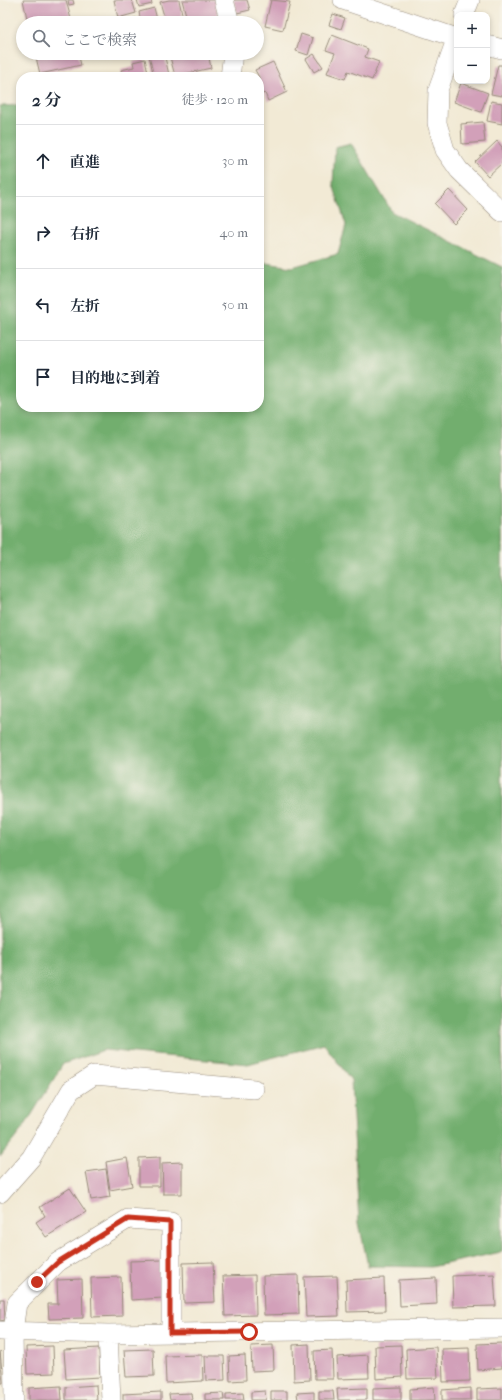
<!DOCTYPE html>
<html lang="ja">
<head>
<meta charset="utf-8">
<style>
  :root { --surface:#fff; --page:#f6f6f7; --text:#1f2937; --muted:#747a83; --line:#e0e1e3 }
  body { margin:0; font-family:"IM FELL French Canon","Noto Serif JP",serif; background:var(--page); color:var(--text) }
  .controls { position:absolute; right:12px; top:12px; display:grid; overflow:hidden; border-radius:8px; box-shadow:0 2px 6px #0003 }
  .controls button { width:36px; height:36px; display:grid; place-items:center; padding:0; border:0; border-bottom:1px solid var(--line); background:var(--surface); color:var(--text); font:20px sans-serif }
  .stop { position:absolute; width:12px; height:12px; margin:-9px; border:3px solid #c8321e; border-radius:50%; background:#fff }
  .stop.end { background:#c8321e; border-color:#fff; box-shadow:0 1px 4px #0008 }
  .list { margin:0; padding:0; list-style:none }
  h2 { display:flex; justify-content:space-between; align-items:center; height:52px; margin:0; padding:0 16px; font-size:17px }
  h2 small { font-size:13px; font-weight:400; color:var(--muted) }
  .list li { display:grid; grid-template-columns:26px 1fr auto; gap:12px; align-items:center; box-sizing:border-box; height:72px; padding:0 16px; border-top:1px solid var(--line) }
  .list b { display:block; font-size:15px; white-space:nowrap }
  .list em { font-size:13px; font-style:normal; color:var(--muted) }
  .icon { flex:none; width:22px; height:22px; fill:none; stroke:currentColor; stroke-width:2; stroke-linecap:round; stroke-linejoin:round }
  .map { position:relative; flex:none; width:502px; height:1400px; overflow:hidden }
  .search { position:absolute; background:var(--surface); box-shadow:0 2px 6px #0003; left:16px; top:16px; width:248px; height:44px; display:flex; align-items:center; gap:10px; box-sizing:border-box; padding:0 14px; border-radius:22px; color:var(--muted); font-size:15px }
  .panel { position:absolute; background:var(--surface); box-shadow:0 2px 6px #0003; left:16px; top:72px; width:248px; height:340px; border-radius:16px }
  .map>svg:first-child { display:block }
</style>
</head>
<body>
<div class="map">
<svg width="502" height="1400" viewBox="0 0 502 1400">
  <rect width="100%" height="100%" fill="#f7f3e8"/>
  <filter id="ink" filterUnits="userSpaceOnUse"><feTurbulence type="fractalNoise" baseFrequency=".025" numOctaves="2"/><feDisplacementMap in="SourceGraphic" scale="8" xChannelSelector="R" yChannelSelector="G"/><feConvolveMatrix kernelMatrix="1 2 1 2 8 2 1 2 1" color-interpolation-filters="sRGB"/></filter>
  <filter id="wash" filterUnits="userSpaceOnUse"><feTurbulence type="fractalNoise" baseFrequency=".012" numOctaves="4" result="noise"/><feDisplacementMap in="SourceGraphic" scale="16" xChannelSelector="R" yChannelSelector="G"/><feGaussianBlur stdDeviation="0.9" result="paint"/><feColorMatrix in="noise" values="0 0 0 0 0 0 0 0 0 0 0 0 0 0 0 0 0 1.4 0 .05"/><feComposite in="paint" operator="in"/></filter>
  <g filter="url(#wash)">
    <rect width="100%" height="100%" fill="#f2ead5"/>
    <!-- forest -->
    <path fill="#72ae6e" stroke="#566c46" d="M21 105V407H259V262L292 267 338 254 346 225 333 184 335 147 351 143 392 212 502 267V1250L501 1252 431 1267 368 1266 359 1223 351 1080 324 1044 248 1064 104 1050 63 1064 24 1127 0 1157V106Z"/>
    <g id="blocks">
      <!-- building -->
      <path fill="#d2a0b9" d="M23 0H66L72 23H28Z
        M68 0H73L74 4 69 5Z
        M114 0H132L136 13 118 18Z
        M137 0H151L152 4 139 7Z
        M169 0H179L184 23H166L160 2Z
        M182 0H215L219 17 188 23Z
        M233 0H247L250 10 237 13Z
        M271 0 290 2 283 30 265 26Z
        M154 8 158 23H141L139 12Z
        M333 14 345 18 341 29 329 25Z
        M136 18 137 23H121V21Z
        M301 34 313 38 308 55 296 51Z
        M332 35 368 49 365 57 379 62 372 80 348 71 345 79 327 73 335 53 326 50Z
        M35 53H78L81 65 40 74Z
        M156 53H164L169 75 154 77 149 55Z
        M169 53H208L211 68 175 76Z
        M314 54 323 67 314 72 306 59Z
        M145 59 149 77H123L121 70 134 67 133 62Z
        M273 62 287 92 268 101 265 93 259 95V77L255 70Z
        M498 65H502V96L491 94Z
        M461 83 488 93 481 112 454 102Z
        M491 101 502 103V124L487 121Z
        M483 122 485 142 462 144 461 124Z
        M497 141 502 147V163L488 176 475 162Z
        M449 190 468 210 454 224 435 204Z
        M160 1157V1186H139V1158Z
        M127 1158 132 1186 110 1190 106 1162Z
        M182 1162V1194H163L162 1163Z
        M106 1169 110 1197 91 1200 86 1172Z
        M70 1188 86 1212 46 1237 36 1222 45 1216 40 1207Z
        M162 1260 163 1298 131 1300 130 1261Z
        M213 1262 215 1302 184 1303 183 1263Z
        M494 1274 496 1306 453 1307 452 1276Z
        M255 1275 256 1315 225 1316 223 1276Z
        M298 1275 299 1314 264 1315 263 1276Z
        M337 1276 339 1316 306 1317 304 1277Z
        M121 1277 122 1316 92 1317 91 1278Z
        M384 1278 385 1311 347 1312 346 1280Z
        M436 1278 437 1304 400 1306 399 1280Z
        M82 1279 83 1318 49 1319 48 1304H58L57 1280Z
        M0 1299H4L5 1320 0 1321Z
        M502 1343V1368L478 1370 477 1344Z
        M309 1344 310 1380 294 1381 293 1345Z
        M273 1345 274 1370 252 1371 251 1346Z
        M401 1345 402 1377 376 1379 375 1346Z
        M53 1346 54 1373 27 1374 26 1347Z
        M436 1347 438 1378 407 1379 406 1349Z
        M99 1348 100 1377 66 1379 64 1350Z
        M469 1348 470 1381 443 1382 442 1349Z
        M153 1349 154 1376 126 1377 124 1350Z
        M332 1350 333 1379H315L314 1351Z
        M0 1351 3 1383H0Z
        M202 1355 203 1381 166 1383 165 1356Z
        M245 1355 246 1380 230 1381 229 1356Z
        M368 1355 369 1378 338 1379 337 1357Z
        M205 1356H224L225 1380 206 1381Z
        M96 1385 97 1400H66V1387Z
        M61 1386 62 1400H29V1388Z
        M401 1387V1400H373V1388Z
        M434 1387 435 1400H410V1389Z
        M367 1388V1400H338L337 1389Z
        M471 1388V1400H442V1390Z
        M502 1388V1400H477V1389Z
        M265 1391 266 1400H251V1392Z
        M271 1391H287V1400H271Z
        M319 1391H333L334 1400H319Z
        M161 1392V1400H123V1394Z
        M314 1392V1400H298L297 1393Z
        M191 1393 192 1400H170L169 1394Z
        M223 1393 224 1400H205V1394Z
        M243 1393 244 1400H226V1394Z"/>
    </g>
  </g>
  <g filter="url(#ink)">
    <use href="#blocks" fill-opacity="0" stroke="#968a7a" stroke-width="1"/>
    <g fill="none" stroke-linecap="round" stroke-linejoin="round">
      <defs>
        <path id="minor" d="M224 0 230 23
          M343 0 457 38
          M464 15 470 0
          M457 37 438 90 437 123 445 150 459 170 502 212
          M487 45 502 49
          M230 77 233 53
          M0 1193 31 1158 71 1090 94 1075 254 1089
          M0 1331 108 1334 502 1328
          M108 1334 111 1400
          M14 1400 13 1331 17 1303 58 1262 128 1219 171 1222V1333"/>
      </defs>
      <!-- minor casing -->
      <use href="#minor" stroke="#968a7a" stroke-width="20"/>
      <!-- minor -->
      <use href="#minor" stroke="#fff" stroke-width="19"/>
    </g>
  </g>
  <g fill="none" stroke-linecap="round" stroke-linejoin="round" filter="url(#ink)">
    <!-- route -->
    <path stroke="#c8321e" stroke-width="5" d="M37 1282 58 1262 128 1219 170 1222V1333L249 1332"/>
  </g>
</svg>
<div class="controls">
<button>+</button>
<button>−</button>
</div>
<div class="stop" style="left:249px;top:1332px"></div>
<div class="stop end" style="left:37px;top:1282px"></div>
<div class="search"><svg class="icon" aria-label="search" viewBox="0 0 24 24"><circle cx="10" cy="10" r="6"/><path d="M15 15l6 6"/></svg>ここで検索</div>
<section class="panel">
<h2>2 分<small>徒歩 · 120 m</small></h2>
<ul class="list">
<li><svg class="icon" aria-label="ahead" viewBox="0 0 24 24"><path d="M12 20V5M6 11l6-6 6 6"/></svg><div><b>直進</b></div><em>30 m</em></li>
<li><svg class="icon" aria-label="right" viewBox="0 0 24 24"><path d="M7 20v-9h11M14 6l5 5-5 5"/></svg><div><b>右折</b></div><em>40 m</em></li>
<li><svg class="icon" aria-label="left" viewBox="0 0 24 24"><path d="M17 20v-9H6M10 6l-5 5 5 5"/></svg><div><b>左折</b></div><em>50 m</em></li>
<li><svg class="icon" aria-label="arrive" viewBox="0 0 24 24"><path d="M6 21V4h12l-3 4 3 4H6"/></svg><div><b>目的地に到着</b></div></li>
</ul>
</section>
</div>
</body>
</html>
